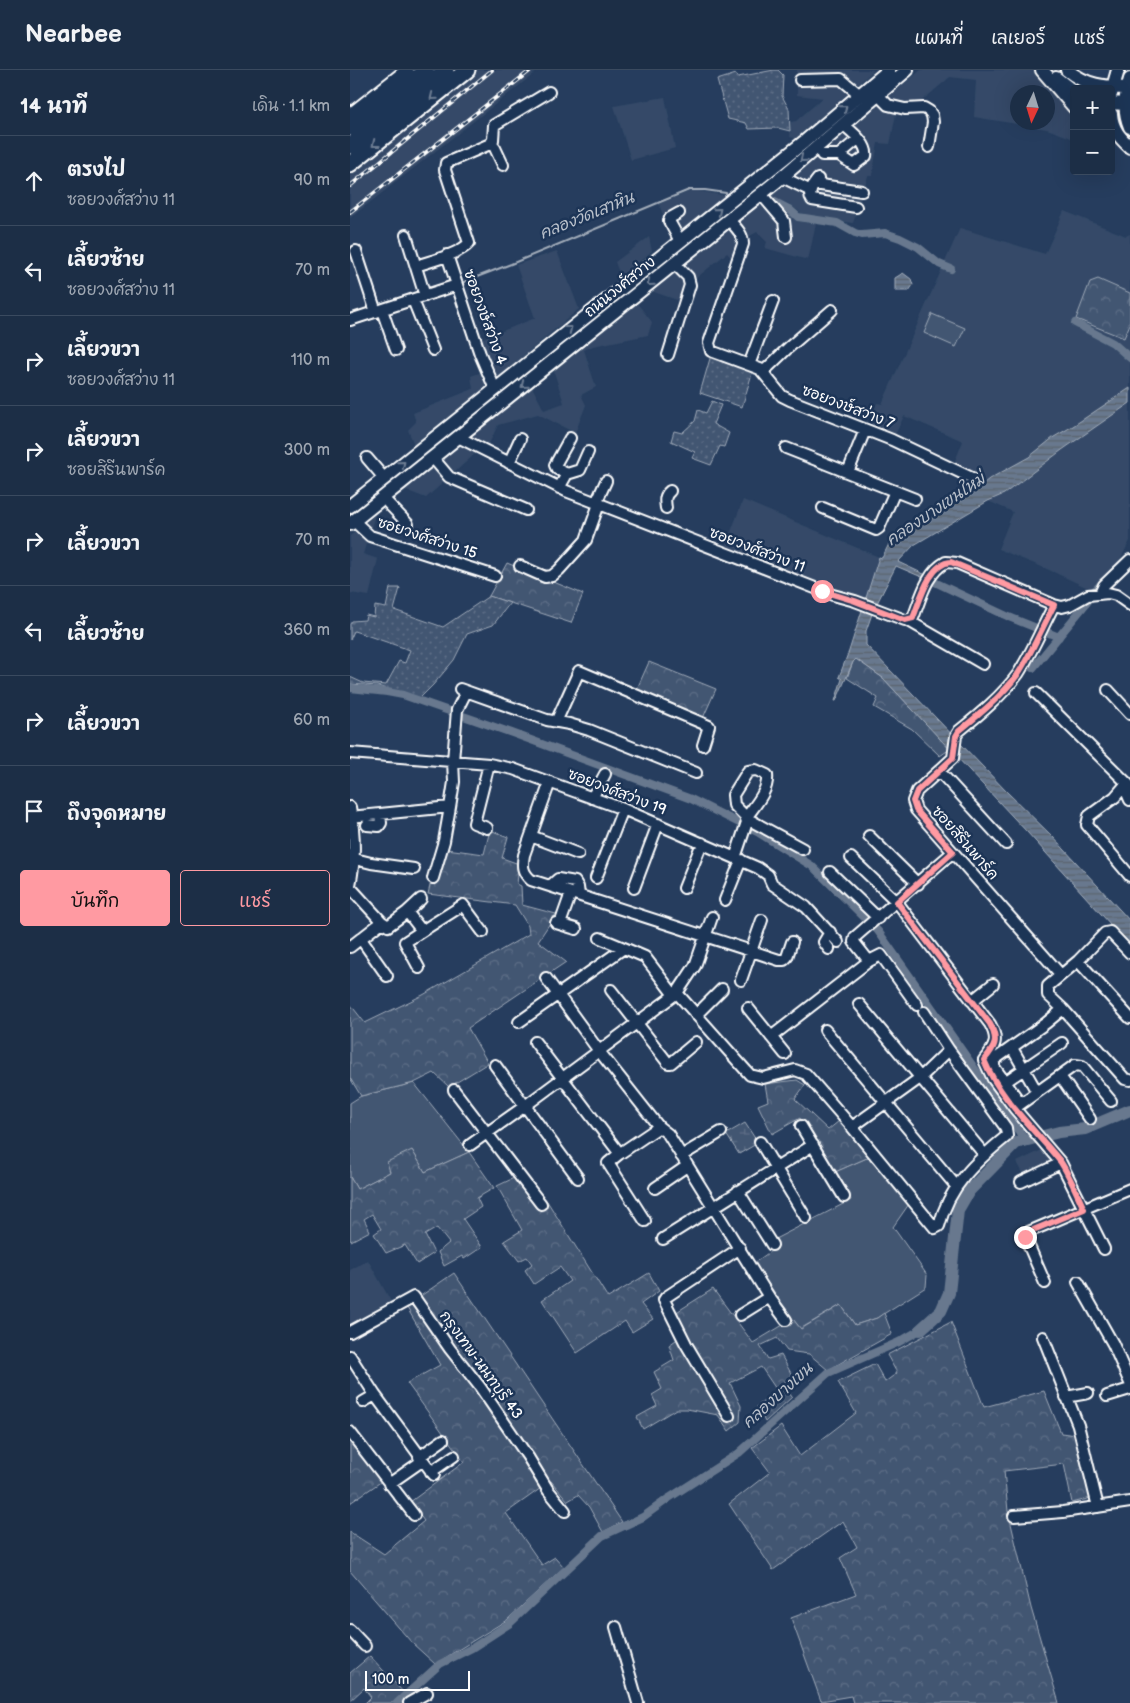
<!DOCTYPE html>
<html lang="th">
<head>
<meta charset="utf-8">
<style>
  :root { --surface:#1c2e46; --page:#293a51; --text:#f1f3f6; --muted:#a0a8b3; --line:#3a4a5f; --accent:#ff9aa2 }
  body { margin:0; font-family:"Balsamiq Sans","Playpen Sans Thai",sans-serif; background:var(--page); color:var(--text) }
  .controls { position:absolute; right:15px; top:15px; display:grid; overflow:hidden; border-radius:5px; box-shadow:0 5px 20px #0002 }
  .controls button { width:45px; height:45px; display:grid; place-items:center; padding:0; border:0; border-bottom:1px solid var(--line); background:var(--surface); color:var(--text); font:25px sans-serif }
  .compass { position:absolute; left:660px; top:15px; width:45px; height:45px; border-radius:50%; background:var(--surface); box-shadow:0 5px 20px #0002; rotate:184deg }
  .scale { position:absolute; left:15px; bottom:12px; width:105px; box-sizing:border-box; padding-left:5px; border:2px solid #fff; border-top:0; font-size:14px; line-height:18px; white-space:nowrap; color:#fff; -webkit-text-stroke:4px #1d3557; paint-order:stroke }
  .stop { position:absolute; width:15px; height:15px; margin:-11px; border:4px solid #ff9aa2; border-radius:50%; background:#fff }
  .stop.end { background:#ff9aa2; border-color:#fff; box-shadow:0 1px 5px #0008 }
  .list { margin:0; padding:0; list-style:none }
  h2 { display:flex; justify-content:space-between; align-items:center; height:65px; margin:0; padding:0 20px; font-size:21px }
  h2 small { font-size:16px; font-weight:400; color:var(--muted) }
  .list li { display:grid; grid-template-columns:32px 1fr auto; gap:15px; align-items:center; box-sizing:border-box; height:90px; padding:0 20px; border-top:1px solid var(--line) }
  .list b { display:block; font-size:19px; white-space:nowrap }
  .list p { margin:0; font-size:16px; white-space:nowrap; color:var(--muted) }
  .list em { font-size:16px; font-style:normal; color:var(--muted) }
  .actions { display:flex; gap:10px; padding:15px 20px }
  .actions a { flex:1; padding:11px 0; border:1px solid var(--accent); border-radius:5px; text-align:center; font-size:18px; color:var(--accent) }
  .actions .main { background:var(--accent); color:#111 }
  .icon { flex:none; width:28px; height:28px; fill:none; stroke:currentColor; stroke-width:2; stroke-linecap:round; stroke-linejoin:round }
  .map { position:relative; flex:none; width:780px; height:1633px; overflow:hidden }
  header { display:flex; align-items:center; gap:30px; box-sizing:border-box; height:70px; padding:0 25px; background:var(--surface); border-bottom:1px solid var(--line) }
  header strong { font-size:24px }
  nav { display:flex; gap:28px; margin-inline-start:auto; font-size:18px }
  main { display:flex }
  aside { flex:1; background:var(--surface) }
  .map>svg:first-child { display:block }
</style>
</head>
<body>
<header>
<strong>Nearbee</strong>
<nav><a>แผนที่</a><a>เลเยอร์</a><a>แชร์</a></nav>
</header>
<main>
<aside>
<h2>14 นาที<small>เดิน · 1.1 km</small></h2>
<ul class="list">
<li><svg class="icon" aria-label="ahead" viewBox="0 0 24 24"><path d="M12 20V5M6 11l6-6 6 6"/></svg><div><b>ตรงไป</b><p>ซอยวงศ์สว่าง 11</p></div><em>90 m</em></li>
<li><svg class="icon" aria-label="left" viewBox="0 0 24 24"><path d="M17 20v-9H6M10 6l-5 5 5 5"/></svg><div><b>เลี้ยวซ้าย</b><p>ซอยวงศ์สว่าง 11</p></div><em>70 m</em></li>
<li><svg class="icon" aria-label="right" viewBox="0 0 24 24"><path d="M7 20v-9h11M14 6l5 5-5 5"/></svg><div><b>เลี้ยวขวา</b><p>ซอยวงศ์สว่าง 11</p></div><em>110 m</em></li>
<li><svg class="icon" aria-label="right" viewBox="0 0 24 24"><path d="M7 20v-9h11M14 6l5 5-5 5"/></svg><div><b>เลี้ยวขวา</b><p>ซอยสิรีนพาร์ค</p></div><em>300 m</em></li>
<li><svg class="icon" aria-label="right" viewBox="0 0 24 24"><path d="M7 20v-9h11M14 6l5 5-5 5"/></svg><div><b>เลี้ยวขวา</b></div><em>70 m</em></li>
<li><svg class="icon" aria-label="left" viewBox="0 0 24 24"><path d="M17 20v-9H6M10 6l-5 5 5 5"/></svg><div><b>เลี้ยวซ้าย</b></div><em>360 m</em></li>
<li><svg class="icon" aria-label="right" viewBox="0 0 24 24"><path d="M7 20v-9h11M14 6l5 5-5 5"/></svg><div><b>เลี้ยวขวา</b></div><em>60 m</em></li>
<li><svg class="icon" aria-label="arrive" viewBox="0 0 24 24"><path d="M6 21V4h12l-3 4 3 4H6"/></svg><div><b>ถึงจุดหมาย</b></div></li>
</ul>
<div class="actions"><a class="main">บันทึก</a><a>แชร์</a></div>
</aside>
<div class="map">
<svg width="780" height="1633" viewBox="0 0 780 1633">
  <defs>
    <pattern id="forest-crowns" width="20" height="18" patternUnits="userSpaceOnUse" patternTransform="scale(1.25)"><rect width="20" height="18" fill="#425672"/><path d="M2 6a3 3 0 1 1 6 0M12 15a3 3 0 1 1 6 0" fill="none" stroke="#5e6f87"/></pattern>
    <pattern id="wetland-marsh" width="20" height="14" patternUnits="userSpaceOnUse" patternTransform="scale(1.25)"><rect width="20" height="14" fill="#425672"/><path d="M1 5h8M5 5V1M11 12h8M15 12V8" fill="none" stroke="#5e6f87"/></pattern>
    <pattern id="garden-dots" width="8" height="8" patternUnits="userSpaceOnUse" patternTransform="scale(1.25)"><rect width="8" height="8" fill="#425672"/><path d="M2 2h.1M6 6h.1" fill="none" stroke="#5e6f87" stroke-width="1.8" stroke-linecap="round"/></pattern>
    <pattern id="water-rules" width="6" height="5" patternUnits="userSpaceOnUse" patternTransform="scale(1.25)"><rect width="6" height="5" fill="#67788e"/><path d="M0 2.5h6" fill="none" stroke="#5a626d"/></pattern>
  </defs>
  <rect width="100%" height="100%" fill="#263d5e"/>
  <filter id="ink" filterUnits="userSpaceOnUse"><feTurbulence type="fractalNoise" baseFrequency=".02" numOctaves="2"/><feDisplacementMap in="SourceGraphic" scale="10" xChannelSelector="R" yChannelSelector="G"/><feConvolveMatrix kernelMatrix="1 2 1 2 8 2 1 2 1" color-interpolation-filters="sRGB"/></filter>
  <g filter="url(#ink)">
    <!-- built -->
    <path fill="#344a68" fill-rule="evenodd" d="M115 0H189L0 148V97Z
      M447 0H524L447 69 440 67 441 52 446 51 473 28 447 25Z
      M571 0H689L713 34 724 43V69L697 59 624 47 626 10 600 7 561 40 547 39 540 74 528 73 522 106H518L503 153 456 147 439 134 423 128 419 124ZM668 22H698V52H668Z
      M315 27 325 78 281 90 264 36Z
      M343 120 372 125 374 127 324 167H321L309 134Z
      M413 130 430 136 449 151 466 154 458 190 415 178 417 172 407 162 391 171 384 191 377 183 334 218 330 231 301 221Z
      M714 141 776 166 780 164V471L766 497 740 519 697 499 648 479 663 442 638 431 635 412 603 396 613 371 554 346 545 365 519 354 527 333 532 334 610 158 695 184Z
      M299 167 302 181 271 208 265 192Z
      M207 181 229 239 130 323 65 377 58 360 66 352 63 343 123 319 121 306 135 301 123 271 145 264 185 248 166 195Z
      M286 232 302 252 298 265 243 276 234 280 246 317 231 325 236 335 225 363 188 344 148 355 137 378 126 383 76 428 55 420 182 317 194 340 214 333 203 299Z
      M393 430 529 487 515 530 487 522 374 480Z
      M25 445 13 484 28 489 19 526 0 523V466Z
      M694 1079 703 1091 674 1105 667 1092Z
      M18 1190 43 1235 0 1257V1200Z"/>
    <!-- grass -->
    <path fill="#425672" stroke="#a0aab8" d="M464 70 465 73 0 447V441Z
      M582 244 615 258 606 277 574 263Z
      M64 1013 119 1082 75 1102 62 1080 40 1102 7 1119 0 1107V1033L11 1026Z
      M519 1087 559 1134 543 1157 577 1205 576 1217 527 1248 505 1255 491 1235 450 1259 404 1193 428 1176 425 1169 501 1130 485 1102Z"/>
    <!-- forest -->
    <path fill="url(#forest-crowns)" stroke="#a0aab8" d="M748 209 780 223V254L774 268 726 249 740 212Z
      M157 493 233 524 221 553 139 526Z
      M506 589 533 608 600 679 590 686 562 659 524 637 528 628 497 608 503 592Z
      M299 592 366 619 353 648 286 621Z
      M140 760 158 767 152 788 169 794 167 814 171 816 172 835 206 844 188 871 216 892 118 958 138 993 99 1017 84 1003 64 1013 11 1026 0 1008V934L15 953 73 925 179 864 178 856 165 835 78 824 89 778 134 784Z
      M447 1010 455 1015 445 1029 478 1060 489 1051 519 1087 485 1102 450 1048 422 1064 408 1035 418 1031 415 1014Z
      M62 1080 75 1102 119 1082 144 1118 127 1128 131 1137 113 1149 132 1177 114 1189 112 1186 94 1196 88 1182 99 1173 87 1158 75 1165 84 1183 67 1194 55 1175 36 1183 24 1164 31 1159 22 1144 14 1149 20 1161 1 1171 0 1169V1107L7 1119 40 1102 37 1092Z
      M166 1107 187 1138 197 1131 258 1228 299 1203 309 1221 291 1234 303 1249 282 1262 275 1251 227 1283 192 1230 220 1211 210 1197 184 1214 175 1200 182 1194 177 1187 169 1191 154 1171 172 1160 147 1116Z
      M104 1203 272 1452 253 1462 239 1437 228 1425 218 1431 201 1411 156 1443 192 1495 205 1487 214 1497 157 1550 85 1594 62 1573 0 1501V1462L34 1484 74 1451 60 1432 114 1392 57 1313 90 1295 56 1236Z
      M363 1219 403 1273 443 1249 451 1259 491 1235 505 1255 527 1248 534 1243 542 1264 478 1300 459 1284 437 1281 427 1268 410 1276 418 1289 431 1285 443 1307 433 1314 442 1327 415 1352 407 1336 428 1322 411 1297 380 1313 391 1336 390 1352 379 1361 368 1345 337 1339H326L293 1359 287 1347 307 1336 302 1325 312 1319 304 1302 324 1290 319 1275 337 1262 325 1243Z
      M601 1252 634 1337 694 1321 711 1363 726 1365 741 1428 722 1433 714 1394 654 1401 658 1441 681 1538 709 1633H503L501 1626 471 1631 441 1548 506 1524 490 1488 507 1477 493 1451 423 1500 379 1434 420 1402 402 1378 431 1356 450 1386 506 1343 488 1312 525 1294 535 1312 547 1303 537 1285Z
      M2 1370 32 1411 0 1433V1371Z
      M20 1586 55 1624 44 1633H15L21 1627 14 1618 0 1631V1603Z"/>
    <!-- wetland -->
    <path fill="url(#wetland-marsh)" stroke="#a0aab8" d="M395 1053 408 1073 389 1084 376 1064Z"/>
    <!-- garden -->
    <path fill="url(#garden-dots)" stroke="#a0aab8" d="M424 0H428L433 5 432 26 439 39 440 61 428 58 399 59 396 53 378 49 367 10 386 4 388 7Z
      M361 285 403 300 392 337 350 323Z
      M362 331 371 335 363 354 379 363 374 377 370 376 361 395 342 388 345 382 321 371 324 361 332 363 345 351 348 340 356 343Z
      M40 518H50L44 540 93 557 139 526 160 533 143 555 117 564 104 590 83 615 70 628 27 616 0 614V607L13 613 36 615 49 591 55 593 60 580 4 561 0 570V554L2 551 15 550 16 545 24 547 25 536 36 538Z"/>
    <!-- water -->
    <path fill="url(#water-rules)" stroke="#a4aebb" d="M553 203 561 209 563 215 559 221H545V208Z
      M780 318V333L712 380 654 424 638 431 564 475 548 492 576 505 574 508 546 496 523 541 516 561V575L657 722 703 767 780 851V876L677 762 533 608 506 589 503 592 486 631H485L492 609 489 607 499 581 529 487 532 488 544 464 559 455 564 459 623 422 639 409 679 387 704 367 723 356Z"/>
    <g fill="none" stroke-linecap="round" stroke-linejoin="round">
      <!-- stream -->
      <path stroke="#a4aebb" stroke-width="2" d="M111 213 161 194 339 120H355L376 123"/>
      <!-- canal -->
      <path stroke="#67788e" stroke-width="8" d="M421 130 439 139 448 147 487 153 505 163 512 165 535 163 550 168 568 177 589 194 601 199
        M725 253 763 273 780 288
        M576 508 659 547 709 567
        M683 598 739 530 743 522 754 511
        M0 618 37 622 53 625 162 663 341 729 409 763 462 796 528 861 675 1070
        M47 1633 90 1594 122 1578 159 1554 252 1466 293 1447 319 1428 389 1383 478 1303 549 1272 570 1260"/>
      <!-- river -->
      <path stroke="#67788e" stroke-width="12" d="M570 1260 591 1241 599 1223 608 1140 619 1121 666 1073 709 1062 735 1059 780 1040"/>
      <defs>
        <path id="minor" d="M450 10 491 9 510 25
          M528 25 538 35 555 39 574 38 579 41 582 45 583 52 579 77
          M141 73 145 78 153 95
          M472 85H489L504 95 516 86C518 74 502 62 494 55
          M489 85 508 69
          M432 107 461 121
          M468 109C463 115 457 123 462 130L506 137
          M464 114 512 121
          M411 124 434 151 436 167
          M329 143 320 148 319 151 330 171
          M379 150C385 157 393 163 393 174L359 273 361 281 410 299 432 326 440 330 542 370 624 409
          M56 165 75 226
          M6 181 26 242
          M97 185 130 284 145 319
          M72 194C85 190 111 183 119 173L95 100 96 93 140 74 143 70 144 55 199 22
          M63 230 83 280
          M32 240 46 280
          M0 250 107 215
          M318 285 340 215 338 207 324 193
          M399 295 423 231
          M413 302 438 278 482 240
          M108 367 216 421 483 525 505 531 555 550 563 548C571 528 576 503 596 492L607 493 704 535 712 537 720 535 738 525 758 523 766 525 780 535
          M436 378 565 429
          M17 388 34 408
          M83 388 99 407 176 440
          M159 393 170 369
          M498 402 515 360
          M217 404 207 399 205 395 220 368
          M209 418 217 404 230 400 238 382
          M33 428 58 454
          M246 433 256 411
          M316 438C315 431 314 426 320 421
          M473 438 526 460 529 458 545 421
          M4 451 20 466 145 506
          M170 496 195 507 202 506 209 500 236 470 249 434
          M750 524 754 515 780 490
          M704 535C692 558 682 582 668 604 652 626 630 644 609 661L606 666 603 688 567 721 563 731 566 740 711 905
          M557 550 633 594
          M110 619 197 650 219 654 239 660 346 703
          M758 620 780 644
          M686 623 780 716 777 723 780 730
          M206 652 229 601 359 656 353 675
          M0 683 139 694 163 699 273 739 408 798 418 805 422 814 456 837 488 872
          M589 701 656 774
          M200 712 174 785C172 796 172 802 181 810L429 890H434L437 887 442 872
          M777 713 765 727 739 746 737 755 780 806
          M242 728 255 704
          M0 737C5 764 6 788 0 815
          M0 747 100 737
          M17 755 29 756 31 753 30 745
          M137 758 124 753 139 694
          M181 766 228 784
          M519 766 568 814
          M385 788 397 752 395 746 384 735 383 725 398 701 406 700 417 705C419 721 404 736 396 748L453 779
          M501 788 547 832 640 954C649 970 645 977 634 990L643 1009 665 1039 711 1093 754 1179
          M5 789 21 793 64 799
          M480 802 528 848
          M83 808 94 771 100 737 104 712 103 691 107 640 116 622
          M246 808 273 739
          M200 816 208 809 225 812 228 817 229 825
          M0 817 32 852 0 877
          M284 818 308 754
          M334 818 352 773
          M375 830 391 790
          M57 842 71 829
          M32 852 38 856 57 842 58 843 72 861 55 872 69 898
          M206 853 226 859
          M210 854 221 823
          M72 861 113 835 133 862
          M250 868 274 878
          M11 869 37 906
          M479 879 474 872 480 862
          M780 883 760 862 755 863 728 891 698 916V925L713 939 775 1009 780 1010
          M519 891 504 872 505 867 603 782
          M728 891 780 948
          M196 908 249 981 309 1057 318 1064 419 1227 436 1250
          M391 910 412 850
          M261 920 318 993H321L346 972
          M327 923 400 1005 413 1008 445 1000 456 1004 502 1057 585 1158 589 1156C599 1116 626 1091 657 1066L656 1058 599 980 574 942
          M622 931 643 914
          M509 934 634 1084
          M398 938 435 984
          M346 945 372 919
          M169 952 274 878 295 887 324 925
          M475 960 606 1116
          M421 967 519 891 531 885 567 935
          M185 972 267 1080
          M662 978 687 1022
          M145 995 228 1108
          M710 1006 740 1049
          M655 1012 712 973
          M104 1020 191 1134
          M669 1031 644 997V990L696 953 713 939
          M665 1038 725 995 732 996 761 1031
          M451 1056 494 1127
          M502 1057 570 1008 599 980
          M410 1072 456 1148
          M120 1075 175 1036 327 923 345 896 362 847
          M331 1086 371 1062
          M671 1112 711 1093
          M305 1118 337 1096
          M388 1121 422 1175
          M295 1151 258 1093 269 1084 309 1057
          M313 1169 463 1075
          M728 1212 763 1274 780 1313
          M695 1213 675 1167 676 1163 780 1119
          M390 1245 419 1227
          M0 1262 64 1227 100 1279 130 1317 178 1387 198 1420 215 1441
          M693 1267 728 1355 748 1437
          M0 1286 25 1325 84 1405
          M757 1326 780 1319
          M716 1327 738 1323
          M13 1332 25 1325
          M379 1346 336 1274 314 1230 316 1227 390 1178
          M0 1362 64 1445
          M69 1387 93 1370
          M81 1402 104 1386
          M39 1414 72 1391
          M664 1446 713 1442 780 1432
          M266 1557 288 1633
          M0 1560 15 1576
          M59 1633 77 1623"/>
        <path id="major" d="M692 0 724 37
          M717 0C737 16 753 17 777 18
          M706 8 724 22
          M780 9C775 25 773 40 780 57
          M761 24 768 0
          M761 33 775 34
          M761 44C762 59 770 68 780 77
          M0 45 57 0
          M0 436 454 72 539 0
          M0 454 432 107 557 0"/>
        <path id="highway" d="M0 58 76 0
          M0 76 96 0
          M0 94 117 0"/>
      </defs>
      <!-- minor casing -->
      <use href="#minor" stroke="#fff" stroke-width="14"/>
      <!-- major casing -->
      <use href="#major" stroke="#fff" stroke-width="16"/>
      <!-- highway casing -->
      <use href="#highway" stroke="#fff" stroke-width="19"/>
      <!-- minor -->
      <use href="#minor" stroke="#1d3557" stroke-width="10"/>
      <!-- major -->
      <use href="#major" stroke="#1d3557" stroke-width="12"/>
      <!-- highway -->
      <use href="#highway" stroke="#1d3557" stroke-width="15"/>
      <defs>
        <path id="rail" d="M0 116 142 0
          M0 142 181 0"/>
      </defs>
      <!-- rail casing -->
      <use href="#rail" stroke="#fff" stroke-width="4"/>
      <!-- rail -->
      <use href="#rail" stroke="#1d3557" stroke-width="2" stroke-dasharray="5.5" stroke-linecap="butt"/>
    </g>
    <!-- one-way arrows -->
    <defs><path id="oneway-chevron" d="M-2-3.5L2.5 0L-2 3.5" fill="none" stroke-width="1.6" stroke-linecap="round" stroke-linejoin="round" transform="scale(1.25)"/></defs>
    <g stroke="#6c7c92">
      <use href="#oneway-chevron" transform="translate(83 27) rotate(141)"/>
      <use href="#oneway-chevron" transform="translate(494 38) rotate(-40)"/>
      <use href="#oneway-chevron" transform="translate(25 74) rotate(142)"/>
      <use href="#oneway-chevron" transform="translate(453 89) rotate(140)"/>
      <use href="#oneway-chevron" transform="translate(368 141) rotate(-39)"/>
      <use href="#oneway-chevron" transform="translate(300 213) rotate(141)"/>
      <use href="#oneway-chevron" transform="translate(219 259) rotate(-38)"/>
      <use href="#oneway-chevron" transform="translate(174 315) rotate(141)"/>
      <use href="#oneway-chevron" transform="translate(52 394) rotate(-39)"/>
    </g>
  </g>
  <g fill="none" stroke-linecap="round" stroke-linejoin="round" filter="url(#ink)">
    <!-- route -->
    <path stroke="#ff9aa2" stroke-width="6" d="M472 521 505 531 555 550 563 548C570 531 579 493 601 492L704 535C692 558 682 582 668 604 652 626 630 644 609 661L606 666 603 688 567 721 563 731 566 740 603 782 547 832 640 954C649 971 645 977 634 990 650 1029 684 1059 710 1091 719 1104 727 1124 734 1139L676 1163 675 1167"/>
  </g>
  <g text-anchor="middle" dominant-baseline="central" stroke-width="5" stroke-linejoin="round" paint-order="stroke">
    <!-- street labels -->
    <g font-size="15" fill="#fff" stroke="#1d3557">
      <text transform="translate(270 217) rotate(-39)">ถนนวงศ์สว่าง</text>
      <text transform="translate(135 247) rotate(70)">ซอยวงษ์สว่าง 4</text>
      <text transform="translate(498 337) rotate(21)">ซอยวงษ์สว่าง 7</text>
      <text transform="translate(77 468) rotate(18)">ซอยวงศ์สว่าง 15</text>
      <text transform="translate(407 480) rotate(21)">ซอยวงศ์สว่าง 11</text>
      <text transform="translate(267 722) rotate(21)">ซอยวงศ์สว่าง 19</text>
      <text transform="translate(615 773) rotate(49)">ซอยสิรีนพาร์ค</text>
      <text transform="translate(131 1295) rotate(54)">กรุงเทพ-นนทบุรี 43</text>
    </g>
    <!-- water labels -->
    <g font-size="16" font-style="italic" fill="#bbc2cc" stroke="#1d3557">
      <text transform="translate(237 146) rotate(-22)">คลองวัดเสาหิน</text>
      <text transform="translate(586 440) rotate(-34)">คลองบางเขนใหม่</text>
      <text transform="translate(428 1326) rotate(-42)">คลองบางเขน</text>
    </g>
  </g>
</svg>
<div class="controls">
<button>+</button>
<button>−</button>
</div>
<svg class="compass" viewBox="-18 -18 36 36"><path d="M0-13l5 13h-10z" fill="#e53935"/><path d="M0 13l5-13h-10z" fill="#a0a8b3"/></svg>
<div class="scale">100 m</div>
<div class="stop" style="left:472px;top:521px"></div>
<div class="stop end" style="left:675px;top:1167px"></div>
</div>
</main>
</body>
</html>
